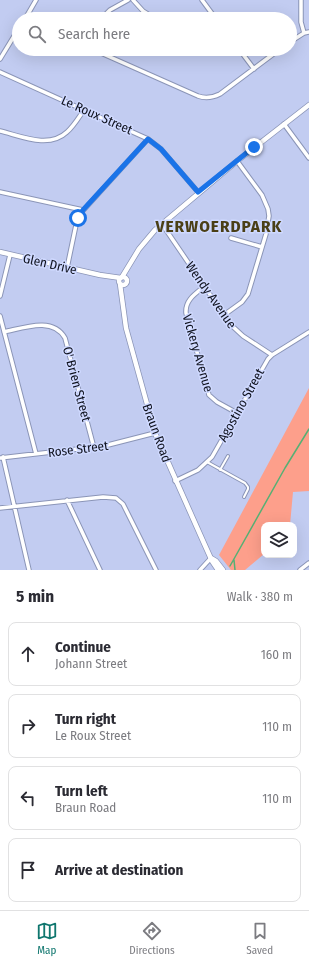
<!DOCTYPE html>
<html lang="en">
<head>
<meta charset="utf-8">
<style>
  :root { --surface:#fff; --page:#f2f2f3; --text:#2b2b33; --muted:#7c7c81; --line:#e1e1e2; --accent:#0f766e }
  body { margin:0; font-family:"Fira Sans Condensed",sans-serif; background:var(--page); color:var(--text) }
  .controls { position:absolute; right:12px; bottom:12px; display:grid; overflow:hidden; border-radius:8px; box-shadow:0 4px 16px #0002 }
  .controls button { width:36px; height:36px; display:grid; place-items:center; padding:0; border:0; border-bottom:1px solid var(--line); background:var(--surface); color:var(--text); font:20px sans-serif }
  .stop { position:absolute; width:12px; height:12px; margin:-9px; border:3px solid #1a73e8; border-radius:50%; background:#fff }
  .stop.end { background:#1a73e8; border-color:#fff; box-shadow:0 1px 4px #0008 }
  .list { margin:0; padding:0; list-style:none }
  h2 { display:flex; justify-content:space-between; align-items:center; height:52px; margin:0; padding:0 16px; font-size:17px }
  h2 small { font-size:13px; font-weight:400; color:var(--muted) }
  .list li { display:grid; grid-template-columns:26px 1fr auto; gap:12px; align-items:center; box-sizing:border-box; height:64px; margin:0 8px 8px; padding:0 8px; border:1px solid var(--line); border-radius:8px }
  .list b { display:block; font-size:15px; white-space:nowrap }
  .list p { margin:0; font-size:13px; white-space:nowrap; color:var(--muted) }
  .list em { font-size:13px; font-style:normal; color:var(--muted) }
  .icon { flex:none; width:22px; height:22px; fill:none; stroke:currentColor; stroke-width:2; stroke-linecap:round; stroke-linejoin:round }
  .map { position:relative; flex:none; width:309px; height:570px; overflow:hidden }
  .search { position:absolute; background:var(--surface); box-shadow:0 4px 16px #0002; left:12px; right:12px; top:12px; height:44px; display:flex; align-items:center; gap:10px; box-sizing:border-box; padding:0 14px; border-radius:22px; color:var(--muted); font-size:15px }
  .sheet { height:340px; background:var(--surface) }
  nav { display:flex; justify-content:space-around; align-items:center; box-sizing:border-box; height:56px; border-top:1px solid var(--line); background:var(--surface); font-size:11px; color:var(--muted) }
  nav a { display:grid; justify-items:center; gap:2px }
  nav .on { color:var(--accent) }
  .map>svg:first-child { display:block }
</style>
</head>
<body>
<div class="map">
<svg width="309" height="570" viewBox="0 0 309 570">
  <rect width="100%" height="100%" fill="#c2ccf1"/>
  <!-- green -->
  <path fill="#fd9f8b" d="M309 388V491L293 492 290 525H264V554L245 570H231L219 555Z"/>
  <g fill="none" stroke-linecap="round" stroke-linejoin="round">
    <!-- stream -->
    <path stroke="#55b074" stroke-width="1.5" d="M234 560 235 570
      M230 566 285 468 309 429"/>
    <defs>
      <path id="service" d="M207 462 245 483 248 487V489L244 497
        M220 470 228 456"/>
      <path id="minor" d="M133 0 143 11 156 19
        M202 0 216 19
        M301 0V22L304 33
        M25 19 36 0
        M101 19 110 10 128 0
        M290 42 304 33 309 32
        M92 49 198 96C206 99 212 98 220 94L280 49
        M239 49 254 69
        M0 59 19 28
        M0 72 148 139 161 149 198 192
        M284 124 309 158
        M0 131C21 136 49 149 67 132 74 126 79 117 84 110
        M0 192 83 210
        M162 224 230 324 243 336 272 355
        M231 238 262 247
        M67 268 76 225 80 214 148 139
        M205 286C195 294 185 300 186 313L209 395 217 402 237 413
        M0 296 10 255
        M224 315 242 302 248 294 266 234 269 216 268 209 262 195 237 161
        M0 316 36 454
        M4 332C23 328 53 316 65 338L94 448
        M3 457 29 570
        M0 458 104 446 155 433
        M175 481 198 470 212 457 268 359 272 355 309 332
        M67 500 100 570
        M0 508 103 497 116 498 123 504 156 570
        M200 570 211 558
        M300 570 309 563"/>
      <path id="tertiary" d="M0 252 100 275 121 278
        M122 277 139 249 155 230 237 161 309 105
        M119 281a4 4 0 1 1 8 0a4 4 0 1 1-8 0Z
        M120 284 126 328 155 433 203 541 212 561 218 570
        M211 558 216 561 223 570"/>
    </defs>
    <!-- service casing -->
    <use href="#service" stroke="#8b95b7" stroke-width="4"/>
    <!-- minor casing -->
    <use href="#minor" stroke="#8b95b7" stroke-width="5.5"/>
    <!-- tertiary casing -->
    <use href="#tertiary" stroke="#8b95b7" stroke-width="6"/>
    <!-- service -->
    <use href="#service" stroke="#fff" stroke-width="2"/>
    <!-- minor -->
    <use href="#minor" stroke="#fff" stroke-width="3.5"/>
    <!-- tertiary -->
    <use href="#tertiary" stroke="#fff" stroke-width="4.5"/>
  </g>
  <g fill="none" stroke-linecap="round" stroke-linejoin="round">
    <!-- route -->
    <path stroke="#1a73e8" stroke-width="5" d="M78 218 83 210 148 139 161 149 198 192 254 147"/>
  </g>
  <g text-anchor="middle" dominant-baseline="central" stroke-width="3" stroke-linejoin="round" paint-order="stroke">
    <!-- street labels -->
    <g font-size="13" fill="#0e111d" stroke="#cfd9ff">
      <text transform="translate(97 115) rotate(24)">Le Roux Street</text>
      <text transform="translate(50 264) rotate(13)">Glen Drive</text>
      <text transform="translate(211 295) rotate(55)">Wendy Avenue</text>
      <text transform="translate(198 353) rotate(74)">Vickery Avenue</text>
      <text transform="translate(77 384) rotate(75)">O' Brien Street</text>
      <text transform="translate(241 405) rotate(-61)">Agostino Street</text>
      <text transform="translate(157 433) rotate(70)">Braun Road</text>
      <text transform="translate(78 449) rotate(-7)">Rose Street</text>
    </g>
    <!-- district labels -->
    <g font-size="17" font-weight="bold" letter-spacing="1" fill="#4a3f16" stroke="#cfd9ff">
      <text x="219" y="226">VERWOERDPARK</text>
    </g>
  </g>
</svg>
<div class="controls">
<button><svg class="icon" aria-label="layers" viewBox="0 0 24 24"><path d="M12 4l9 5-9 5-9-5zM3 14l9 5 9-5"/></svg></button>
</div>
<div class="stop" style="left:78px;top:218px"></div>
<div class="stop end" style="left:254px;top:147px"></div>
<div class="search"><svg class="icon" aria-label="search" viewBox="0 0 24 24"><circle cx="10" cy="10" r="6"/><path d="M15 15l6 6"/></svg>Search here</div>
</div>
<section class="sheet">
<h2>5 min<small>Walk · 380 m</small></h2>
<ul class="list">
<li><svg class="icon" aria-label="ahead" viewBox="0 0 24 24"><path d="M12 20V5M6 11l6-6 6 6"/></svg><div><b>Continue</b><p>Johann Street</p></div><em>160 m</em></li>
<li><svg class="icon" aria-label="right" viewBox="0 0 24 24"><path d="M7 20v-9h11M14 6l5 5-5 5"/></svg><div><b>Turn right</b><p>Le Roux Street</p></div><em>110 m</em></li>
<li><svg class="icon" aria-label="left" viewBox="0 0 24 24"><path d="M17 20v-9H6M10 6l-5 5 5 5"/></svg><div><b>Turn left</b><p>Braun Road</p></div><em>110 m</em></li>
<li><svg class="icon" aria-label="arrive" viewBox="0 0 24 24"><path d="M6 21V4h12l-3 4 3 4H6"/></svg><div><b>Arrive at destination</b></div></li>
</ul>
</section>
<nav>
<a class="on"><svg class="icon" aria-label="map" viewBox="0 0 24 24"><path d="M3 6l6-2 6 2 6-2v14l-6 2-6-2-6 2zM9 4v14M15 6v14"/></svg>Map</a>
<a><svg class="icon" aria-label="directions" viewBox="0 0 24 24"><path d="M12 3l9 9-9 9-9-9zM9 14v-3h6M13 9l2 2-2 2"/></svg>Directions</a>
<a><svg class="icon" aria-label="saved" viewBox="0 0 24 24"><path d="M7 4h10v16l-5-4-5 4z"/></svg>Saved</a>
</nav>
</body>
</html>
